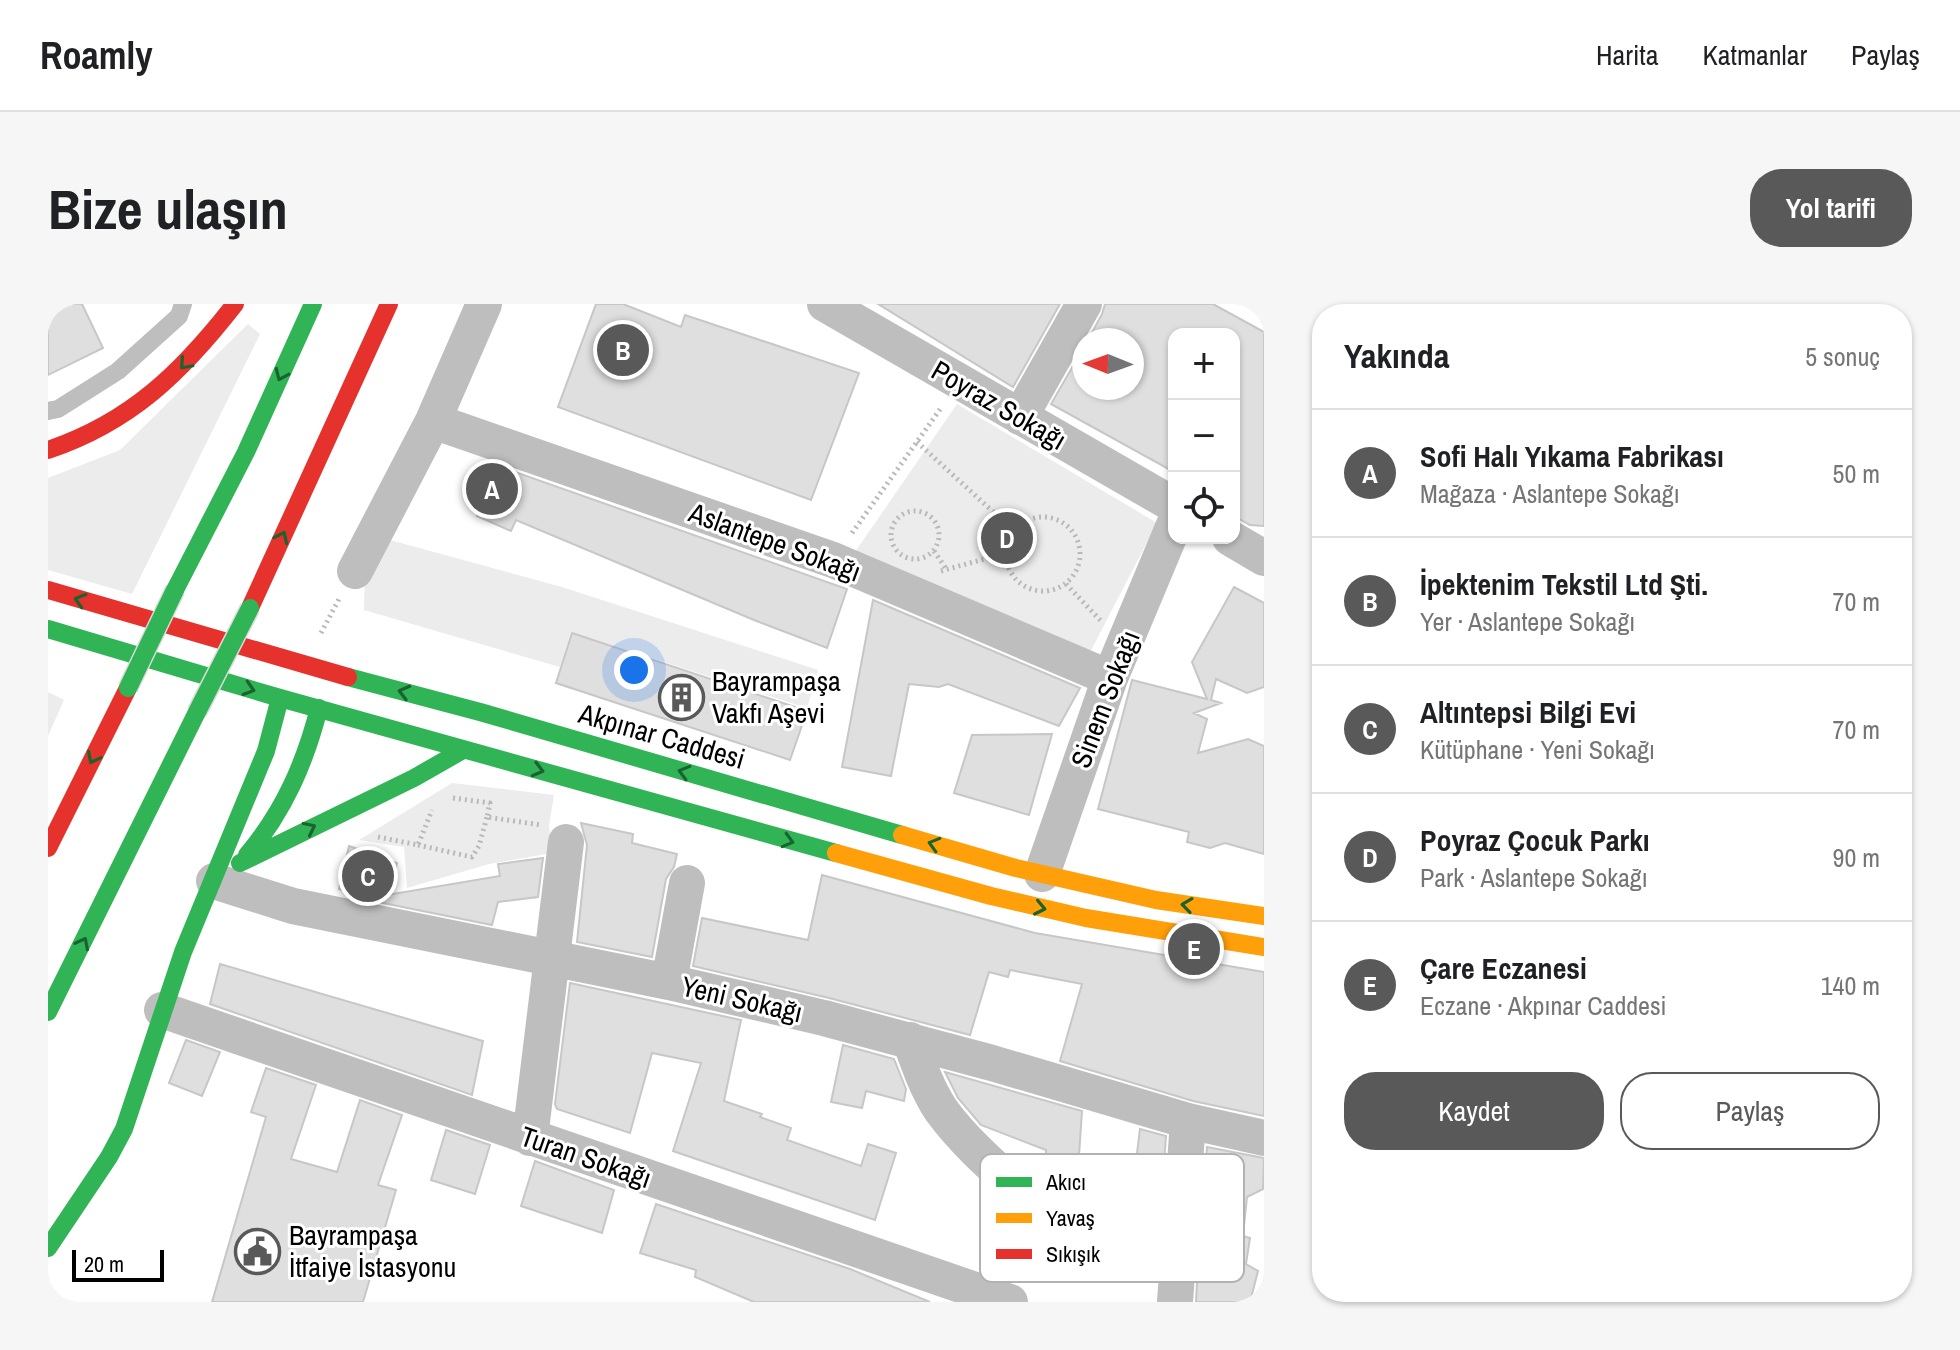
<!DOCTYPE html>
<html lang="tr">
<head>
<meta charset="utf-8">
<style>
  :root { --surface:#fff; --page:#f6f6f6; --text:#202124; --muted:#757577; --line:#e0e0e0; --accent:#595959 }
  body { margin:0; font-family:"Archivo Narrow",sans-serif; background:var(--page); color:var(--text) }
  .controls { position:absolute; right:24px; top:24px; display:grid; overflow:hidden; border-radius:16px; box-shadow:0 2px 6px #0004 }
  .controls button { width:72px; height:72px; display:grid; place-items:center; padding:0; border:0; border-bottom:2px solid var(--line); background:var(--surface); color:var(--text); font:40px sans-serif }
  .compass { position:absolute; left:1024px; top:24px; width:72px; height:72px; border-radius:50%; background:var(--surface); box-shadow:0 2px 6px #0004; rotate:271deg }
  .scale { position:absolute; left:24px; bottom:20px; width:92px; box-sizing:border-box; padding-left:8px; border:4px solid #000; border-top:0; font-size:22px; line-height:28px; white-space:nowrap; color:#000; -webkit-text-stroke:6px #fff; paint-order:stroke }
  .you { position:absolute; left:586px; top:366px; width:28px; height:28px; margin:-20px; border:6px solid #fff; border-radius:50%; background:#1a73e8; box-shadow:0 0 0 12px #1a73e833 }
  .badge { display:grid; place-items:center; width:52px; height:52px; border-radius:50%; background:var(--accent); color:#fff; font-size:26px; font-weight:700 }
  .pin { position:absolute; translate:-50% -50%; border:4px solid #fff; box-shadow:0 2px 8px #0006 }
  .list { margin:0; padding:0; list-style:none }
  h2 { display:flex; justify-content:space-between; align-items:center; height:104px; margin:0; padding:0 32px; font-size:34px }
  h2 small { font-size:26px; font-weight:400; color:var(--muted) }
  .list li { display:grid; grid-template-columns:52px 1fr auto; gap:24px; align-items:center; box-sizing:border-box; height:128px; padding:0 32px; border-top:2px solid var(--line) }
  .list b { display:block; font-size:30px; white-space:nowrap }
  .list p { margin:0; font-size:26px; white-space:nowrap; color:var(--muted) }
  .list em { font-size:26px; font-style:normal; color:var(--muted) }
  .actions { display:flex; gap:16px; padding:24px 32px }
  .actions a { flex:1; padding:18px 0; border:2px solid var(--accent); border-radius:32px; text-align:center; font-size:28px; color:var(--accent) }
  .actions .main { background:var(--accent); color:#fff }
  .icon { flex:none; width:44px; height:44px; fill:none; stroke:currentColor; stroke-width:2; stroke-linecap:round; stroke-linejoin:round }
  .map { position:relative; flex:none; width:1216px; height:998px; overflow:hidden; border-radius:32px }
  header { display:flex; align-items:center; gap:48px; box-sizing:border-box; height:112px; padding:0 40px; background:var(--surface); border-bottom:2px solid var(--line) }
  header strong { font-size:38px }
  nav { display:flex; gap:44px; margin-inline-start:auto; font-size:28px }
  .intro { display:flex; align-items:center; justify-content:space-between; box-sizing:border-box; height:192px; padding:0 48px }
  h1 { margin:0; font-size:56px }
  .button { padding:20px 36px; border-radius:32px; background:var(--accent); color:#fff; font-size:28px; font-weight:700 }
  main { display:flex; gap:48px; padding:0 48px }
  aside { flex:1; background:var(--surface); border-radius:32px; box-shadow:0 2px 6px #0004 }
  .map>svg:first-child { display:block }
</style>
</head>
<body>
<header>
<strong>Roamly</strong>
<nav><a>Harita</a><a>Katmanlar</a><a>Paylaş</a></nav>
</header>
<div class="intro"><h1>Bize ulaşın</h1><a class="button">Yol tarifi</a></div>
<main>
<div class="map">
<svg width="1216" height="998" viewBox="0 0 1216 998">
  <rect width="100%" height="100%" fill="#fff"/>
  <!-- green -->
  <path fill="#ececec" d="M200 20 212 30 84 290 0 266V174L72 146Z
    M909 100 1109 219 1038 356 807 248Z
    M342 236 514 283 770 366 759 404 523 328 512 363 316 306 317 260Z
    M0 388 16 396 0 432Z
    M404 479 506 491 501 522 504 549 441 560 359 584 356 543 311 536Z"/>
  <!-- building -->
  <path fill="#dfdfdf" stroke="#c7c7c7" stroke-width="2" d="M0 0H34L55 44 0 71Z
    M548 0H575L633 23 637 11 811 69 763 196 510 103Z
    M830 0H1012L965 83Z
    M1057 0H1165L1216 28V222L1202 221 1186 212V30H1126V168L1003 100 1036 43V84H1084V36H1040L1054 10Z
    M450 162 799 285 779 344 706 316 468 216 463 227 429 212Z
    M1186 283 1216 299V383L1199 389 1168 375 1163 396 1173 399 1146 409 1159 415 1150 449 1200 435 1216 442V550L1177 539 1162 544 1139 538 1141 528 1050 505 1084 376 1159 395 1144 358Z
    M825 296 1032 384 1011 422 900 380 891 383 861 380 843 472 794 463Z
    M524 329 759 407 742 456 508 379Z
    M1004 430 981 511 906 489 924 431Z
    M533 519 585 530 584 539 629 550 626 563 618 575 604 653 529 638 539 541Z
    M301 542 349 559 339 591 452 572 450 560 495 554 490 593 450 598 444 621 315 595 324 593 291 585Z
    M774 571 987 629 1216 668V812L1145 797 1012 757 1034 680 962 666 960 673 941 668 922 731 781 694 645 662 654 614 760 636Z
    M172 660 435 737 424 791 162 700Z
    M522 679 693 716 676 797 714 810 712 813 743 824 739 836 813 862 820 840 848 849 827 916 625 847 653 759 604 749 582 829 509 805 507 800Z
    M138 736 172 748 154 792 121 779Z
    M795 741 846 755 858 785 856 797 818 787 814 804 783 798Z
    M218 764 268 781 243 855 289 868 312 796 354 811 330 881 348 886 315 998H164L218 813 203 808Z
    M897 768 1034 807 1031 852 998 853V846L933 821 910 794Z
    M1092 825 1118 832 1110 943 1061 935 1072 871 1086 873Z
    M398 826 442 841 427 890 383 876Z
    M1159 843 1216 854 1215 885 1199 893 1195 932 1202 934 1198 960 1210 967 1202 998H1148L1149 978 1154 969 1150 968Z
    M487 857 566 886 554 929 473 902Z
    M608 900 802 965 882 998H706L647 973 648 966 592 949Z"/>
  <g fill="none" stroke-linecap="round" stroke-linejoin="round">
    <!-- path -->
    <path stroke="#b9b9b9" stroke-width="5" stroke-dasharray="2 4" stroke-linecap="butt" d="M869 138 966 227
      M843 231a24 24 0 1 1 48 0a24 24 0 1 1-48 0Z
      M958 250a37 37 0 1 1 74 0a37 37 0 1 1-74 0Z
      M804 229 893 104
      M886 247 899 266
      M893 267 958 249
      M1018 280 1053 317
      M273 329 291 295
      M405 494 442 499 439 513 493 521
      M330 533 370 541 384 506
      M370 541 424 553 431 542 439 513"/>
    <!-- lane -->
    <path stroke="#bebebe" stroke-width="18" d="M0 107 10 105 70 67 131 12 135 0"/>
    <!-- street -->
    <path stroke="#bebebe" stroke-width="36" d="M777 0 1126 201
      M972 113 1036 0
      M385 117 785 256 1062 374
      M1182 234 1216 254
      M307 267 385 117 436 0
      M994 570 1062 374 1126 221
      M166 577 245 602 621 678 776 714 944 759 1140 817 1216 834
      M621 678 639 579
      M114 706 962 998
      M862 736C870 759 879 785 893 806 914 835 942 860 969 884
      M482 834 518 538
      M1127 998 1140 817"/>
    <!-- fast -->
    <path stroke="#30b455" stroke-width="18" d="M127 286 198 148 265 0
      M0 325 232 394 788 549
      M300 373 432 408 854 531
      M199 551C236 507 257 459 271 404
      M192 559 366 474 415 446
      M0 708 149 408
      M0 944 61 853 76 825 135 648 218 447 232 394"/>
    <!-- slow -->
    <path stroke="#ff9f0a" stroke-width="18" d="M854 531 968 564 1108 596 1216 612
      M788 549 943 592 1038 614 1216 643"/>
    <!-- jam -->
    <path stroke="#e5322d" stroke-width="18" d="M0 146C83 118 134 68 187 0
      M0 286 300 373
      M202 304 341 0
      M0 544 80 384"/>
    <defs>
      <path id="fast-bridge" d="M80 384 127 286
        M149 408 202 304"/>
    </defs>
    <!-- fast-bridge casing -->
    <use href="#fast-bridge" stroke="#dbdbdb" stroke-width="21" stroke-linecap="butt"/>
    <!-- fast-bridge -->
    <use href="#fast-bridge" stroke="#30b455" stroke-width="18"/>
  </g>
  <!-- one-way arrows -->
  <defs><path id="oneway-chevron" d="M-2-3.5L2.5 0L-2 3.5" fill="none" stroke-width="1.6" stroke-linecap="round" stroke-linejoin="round" transform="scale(2)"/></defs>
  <g stroke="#1a632f">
    <use href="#oneway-chevron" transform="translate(137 60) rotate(132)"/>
    <use href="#oneway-chevron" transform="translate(233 71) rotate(114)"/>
    <use href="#oneway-chevron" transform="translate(234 233) rotate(-65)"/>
    <use href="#oneway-chevron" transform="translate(32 296) rotate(-163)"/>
    <use href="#oneway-chevron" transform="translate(201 385) rotate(17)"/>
    <use href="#oneway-chevron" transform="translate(356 388) rotate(-165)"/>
    <use href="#oneway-chevron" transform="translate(45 454) rotate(117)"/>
    <use href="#oneway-chevron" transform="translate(490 466) rotate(15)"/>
    <use href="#oneway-chevron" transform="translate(636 468) rotate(-164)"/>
    <use href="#oneway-chevron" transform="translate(262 524) rotate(-26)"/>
    <use href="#oneway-chevron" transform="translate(740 537) rotate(16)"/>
    <use href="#oneway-chevron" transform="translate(886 540) rotate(-164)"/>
    <use href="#oneway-chevron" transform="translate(1139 601) rotate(-172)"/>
    <use href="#oneway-chevron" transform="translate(992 604) rotate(12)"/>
    <use href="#oneway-chevron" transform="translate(35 639) rotate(-63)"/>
  </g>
  <!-- icons -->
  <defs>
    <symbol id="building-ring" viewBox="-11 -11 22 22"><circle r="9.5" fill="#fff" stroke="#595959" stroke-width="1.5"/><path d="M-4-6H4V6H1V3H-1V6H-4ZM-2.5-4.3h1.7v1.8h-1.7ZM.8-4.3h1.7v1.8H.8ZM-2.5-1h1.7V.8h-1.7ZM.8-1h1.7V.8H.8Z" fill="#595959"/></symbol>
    <symbol id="civic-ring" viewBox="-11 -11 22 22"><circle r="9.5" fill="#fff" stroke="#595959" stroke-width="1.5"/><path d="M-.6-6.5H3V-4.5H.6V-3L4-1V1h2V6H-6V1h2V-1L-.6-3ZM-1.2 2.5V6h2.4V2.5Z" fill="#595959"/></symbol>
  </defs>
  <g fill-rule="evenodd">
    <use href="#building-ring" x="608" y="368" width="51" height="51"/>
    <use href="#civic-ring" x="184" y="922" width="51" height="51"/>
  </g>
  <g text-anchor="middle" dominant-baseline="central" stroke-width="6" stroke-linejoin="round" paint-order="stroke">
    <!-- street labels -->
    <g font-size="28" fill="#000" stroke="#fff">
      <text transform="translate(951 101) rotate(30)">Poyraz Sokağı</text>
      <text transform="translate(727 238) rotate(20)">Aslantepe Sokağı</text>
      <text transform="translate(1057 395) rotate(-69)">Sinem Sokağı</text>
      <text transform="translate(614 432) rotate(16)">Akpınar Caddesi</text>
      <text transform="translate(694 695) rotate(13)">Yeni Sokağı</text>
      <text transform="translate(538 853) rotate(19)">Turan Sokağı</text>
    </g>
    <!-- poi labels -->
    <g font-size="28" fill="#000" stroke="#fff" text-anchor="start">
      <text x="664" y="377">Bayrampaşa<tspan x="664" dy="32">Vakfı Aşevi</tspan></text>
      <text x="241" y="931">Bayrampaşa<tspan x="241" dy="32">İtfaiye İstasyonu</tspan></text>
    </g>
  </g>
  <!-- legend -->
  <rect x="932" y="850" width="264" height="128" rx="12" fill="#fff" stroke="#b2b2b2" stroke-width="2"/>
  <rect x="948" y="873" width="36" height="10" fill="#30b455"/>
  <rect x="948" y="909" width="36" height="10" fill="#ff9f0a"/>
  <rect x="948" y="945" width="36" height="10" fill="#e5322d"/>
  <g font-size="22" fill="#000">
    <text x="998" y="886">Akıcı</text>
    <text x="998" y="922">Yavaş</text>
    <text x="998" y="958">Sıkışık</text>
  </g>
</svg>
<div class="controls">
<button>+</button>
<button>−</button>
<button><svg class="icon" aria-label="locate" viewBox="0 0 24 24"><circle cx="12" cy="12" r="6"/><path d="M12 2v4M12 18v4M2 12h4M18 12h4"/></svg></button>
</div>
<svg class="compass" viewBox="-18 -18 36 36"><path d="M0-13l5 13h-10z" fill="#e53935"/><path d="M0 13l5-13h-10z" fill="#757577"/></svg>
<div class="scale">20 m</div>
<div class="you"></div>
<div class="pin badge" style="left:444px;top:185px">A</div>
<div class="pin badge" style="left:575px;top:46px">B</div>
<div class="pin badge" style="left:320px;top:572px">C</div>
<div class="pin badge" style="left:959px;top:234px">D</div>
<div class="pin badge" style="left:1146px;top:645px">E</div>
</div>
<aside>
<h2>Yakında<small>5 sonuç</small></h2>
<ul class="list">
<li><span class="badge">A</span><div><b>Sofi Halı Yıkama Fabrikası</b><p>Mağaza · Aslantepe Sokağı</p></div><em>50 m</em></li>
<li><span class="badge">B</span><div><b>İpektenim Tekstil Ltd Şti.</b><p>Yer · Aslantepe Sokağı</p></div><em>70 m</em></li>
<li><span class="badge">C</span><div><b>Altıntepsi Bilgi Evi</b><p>Kütüphane · Yeni Sokağı</p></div><em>70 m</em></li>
<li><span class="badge">D</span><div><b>Poyraz Çocuk Parkı</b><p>Park · Aslantepe Sokağı</p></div><em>90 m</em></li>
<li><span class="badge">E</span><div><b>Çare Eczanesi</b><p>Eczane · Akpınar Caddesi</p></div><em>140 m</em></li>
</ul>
<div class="actions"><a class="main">Kaydet</a><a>Paylaş</a></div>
</aside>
</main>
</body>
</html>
